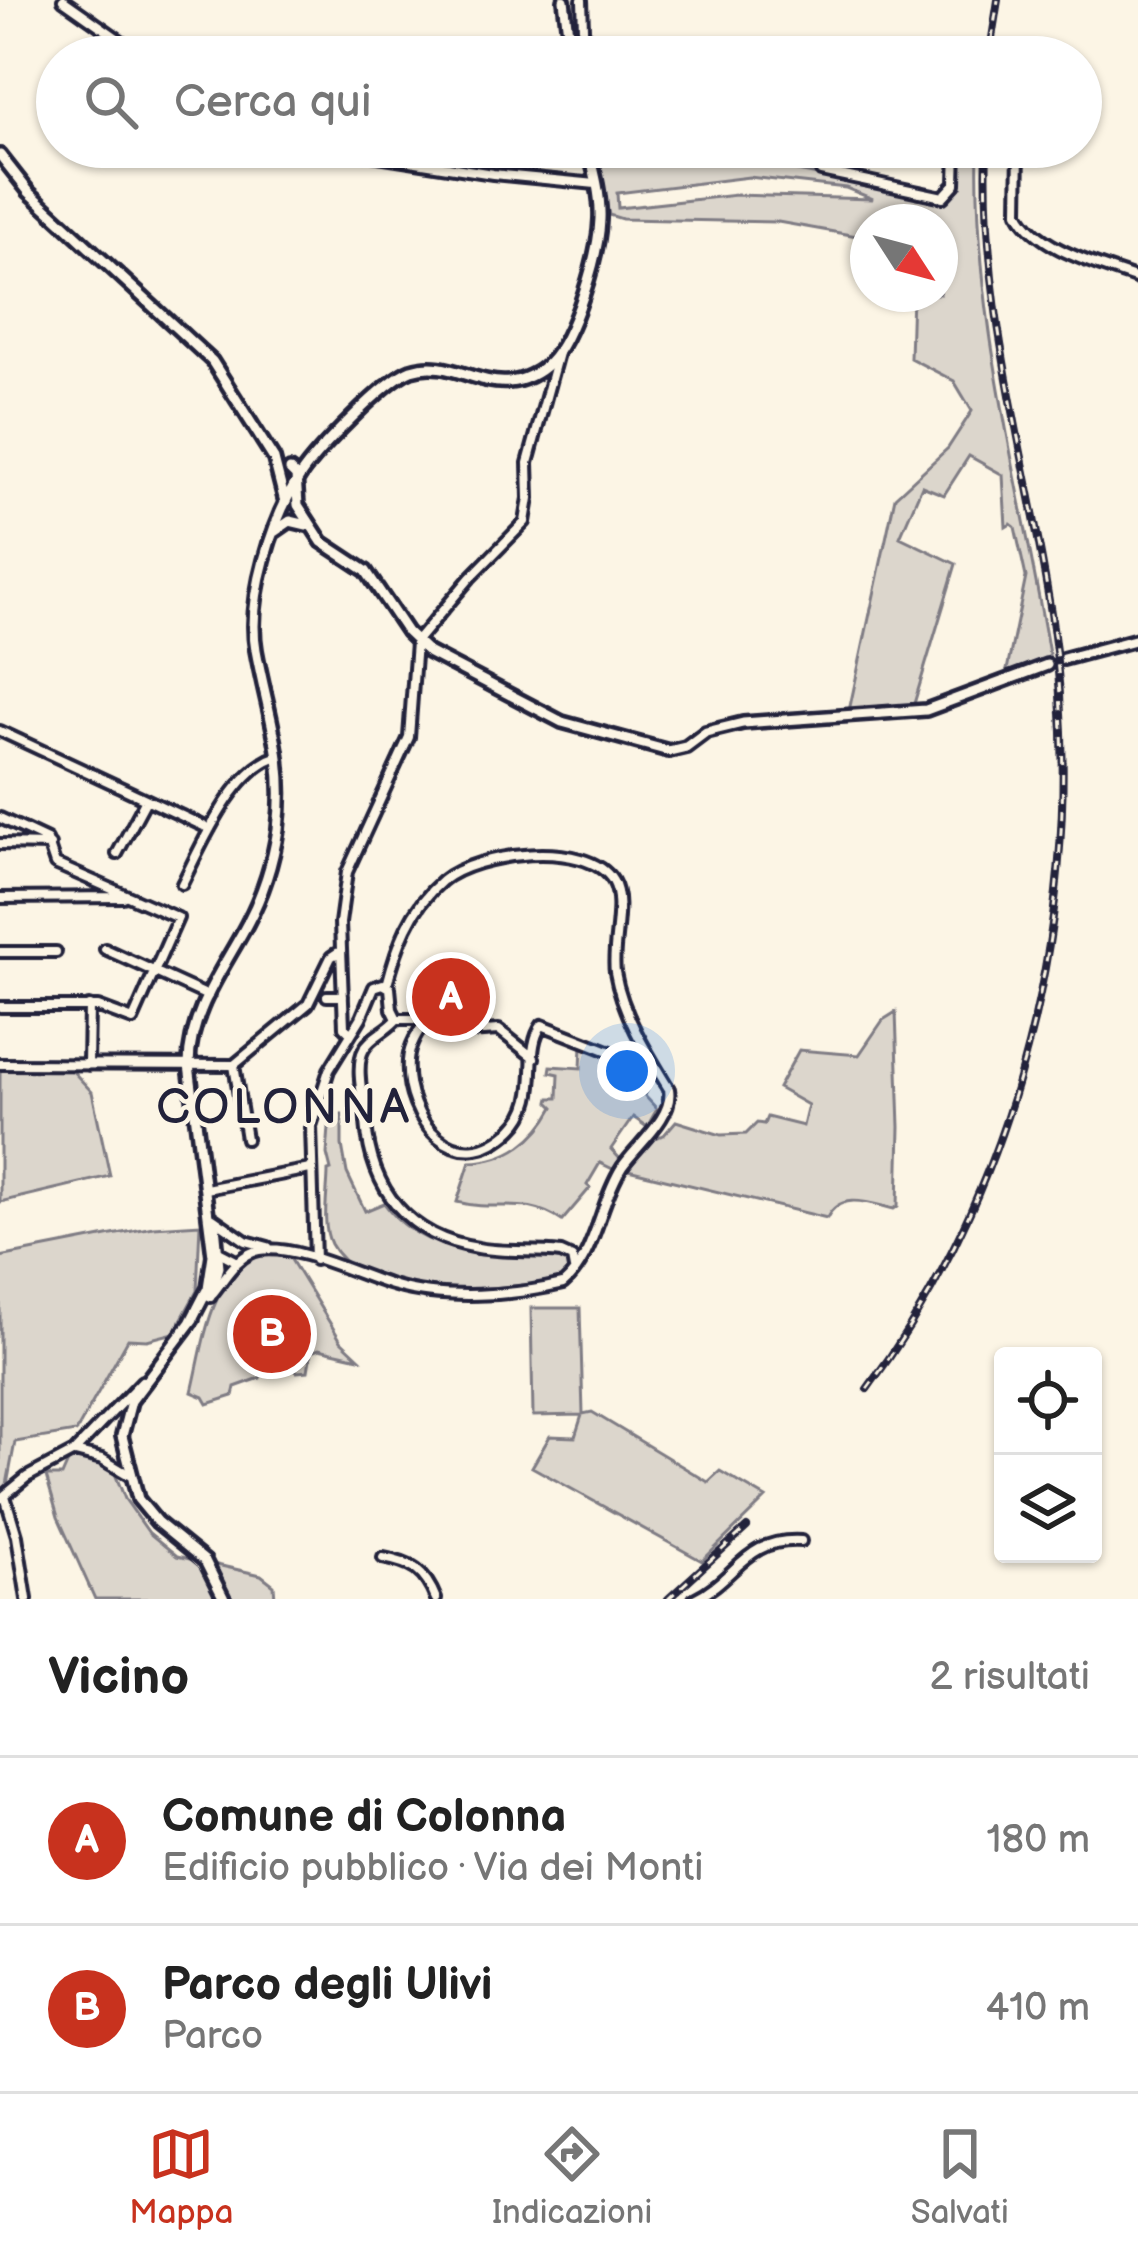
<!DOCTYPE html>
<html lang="it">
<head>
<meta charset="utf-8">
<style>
  :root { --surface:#fff; --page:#f6f6f6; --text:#222; --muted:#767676; --line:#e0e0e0; --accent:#c8321e }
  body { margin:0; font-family:"Balsamiq Sans",sans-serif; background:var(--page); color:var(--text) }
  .controls { position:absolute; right:36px; bottom:36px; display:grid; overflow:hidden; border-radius:12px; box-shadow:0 3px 9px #0004 }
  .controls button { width:108px; height:108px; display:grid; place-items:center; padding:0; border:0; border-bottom:3px solid var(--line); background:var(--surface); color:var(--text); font:60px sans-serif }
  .compass { position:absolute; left:850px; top:204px; width:108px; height:108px; border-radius:50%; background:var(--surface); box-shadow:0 3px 9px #0004; rotate:126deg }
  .you { position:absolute; left:627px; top:1071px; width:42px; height:42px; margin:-30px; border:9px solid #fff; border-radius:50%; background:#1a73e8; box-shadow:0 0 0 18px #1a73e833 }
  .badge { display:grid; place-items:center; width:78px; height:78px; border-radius:50%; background:var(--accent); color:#fff; font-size:39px; font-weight:700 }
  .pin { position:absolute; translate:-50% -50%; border:6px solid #fff; box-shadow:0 3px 12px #0006 }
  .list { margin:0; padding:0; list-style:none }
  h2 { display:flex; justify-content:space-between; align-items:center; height:156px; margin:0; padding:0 48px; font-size:51px }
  h2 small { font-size:39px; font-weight:400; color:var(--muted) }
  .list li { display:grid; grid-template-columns:78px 1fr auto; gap:36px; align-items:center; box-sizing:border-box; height:168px; padding:0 48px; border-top:3px solid var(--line) }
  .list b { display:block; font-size:45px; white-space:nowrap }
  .list p { margin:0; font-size:39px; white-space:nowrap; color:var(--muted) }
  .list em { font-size:39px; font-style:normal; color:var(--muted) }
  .icon { flex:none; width:66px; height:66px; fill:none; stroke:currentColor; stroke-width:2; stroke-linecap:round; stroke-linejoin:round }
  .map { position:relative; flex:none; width:1138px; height:1599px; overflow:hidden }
  .search { position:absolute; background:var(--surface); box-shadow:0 3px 9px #0004; left:36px; right:36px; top:36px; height:132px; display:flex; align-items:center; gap:30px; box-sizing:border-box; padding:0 42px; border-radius:66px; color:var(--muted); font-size:45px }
  .sheet { height:492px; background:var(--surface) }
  nav { display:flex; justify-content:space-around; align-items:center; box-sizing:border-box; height:168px; border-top:3px solid var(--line); background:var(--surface); font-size:33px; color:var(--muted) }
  nav a { display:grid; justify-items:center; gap:6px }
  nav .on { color:var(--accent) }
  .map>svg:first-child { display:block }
</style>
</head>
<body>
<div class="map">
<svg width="1138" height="1599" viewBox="0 0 1138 1599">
  <rect width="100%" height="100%" fill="#fcf5e5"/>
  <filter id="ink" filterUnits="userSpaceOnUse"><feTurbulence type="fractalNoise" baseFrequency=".00833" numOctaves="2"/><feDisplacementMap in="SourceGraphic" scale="24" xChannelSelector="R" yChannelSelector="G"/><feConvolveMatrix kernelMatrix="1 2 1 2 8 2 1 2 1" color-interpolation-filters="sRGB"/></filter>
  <g filter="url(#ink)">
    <!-- green -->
    <path fill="#dcd6cc" stroke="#7f7c84" stroke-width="3" fill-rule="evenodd" d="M609 147H738L782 168 948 200C963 187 959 165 959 147H978C973 322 1022 489 1050 660L1006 675 1026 577 1015 527 1011 524 1006 527 1003 475 969 456 944 495 922 486 900 537 956 564 913 707 849 711 895 497 948 448 972 411 954 381 910 358 912 294H940V222H868V238L778 222 622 219 609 215 600 171ZM749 177 846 188 873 199 736 195 618 208 617 193Z
      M896 1012 900 1127 898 1206 894 1209C869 1203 840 1191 827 1218L628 1170 650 1139 664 1135 676 1121 721 1135 746 1134 757 1123 764 1124 767 1117 803 1126 808 1105 778 1088 799 1050 859 1055 883 1020Z
      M582 1044 653 1076 645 1096 657 1109 647 1127 633 1117 611 1149 621 1160 615 1170 600 1163 587 1185 590 1188 562 1221C524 1195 498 1213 457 1202L470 1162C509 1161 537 1139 554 1107L549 1102 550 1098H558L559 1074 550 1072 551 1066 581 1068Z
      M0 1064 67 1065 92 1092 110 1176 0 1202Z
      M330 1114H342V1145L347 1173 365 1211 384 1203C428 1263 495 1249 559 1256L568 1263 569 1272 563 1280 549 1283C494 1288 364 1305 331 1244 321 1224 328 1194 328 1171L331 1170 327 1154Z
      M200 1224 197 1291 174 1333 147 1340 128 1339 76 1432 15 1442 6 1490 0 1493V1257L153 1227Z
      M261 1252 290 1258 341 1341 359 1358 319 1349 311 1352 308 1371 297 1372 291 1361 262 1370 260 1378 235 1387 233 1396 208 1404 204 1397 192 1392C204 1343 209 1277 261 1252Z
      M531 1308H580L583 1414 592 1412 708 1482 720 1471 766 1498 702 1561 532 1467 550 1436 575 1437 582 1415 533 1416Z
      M88 1456 114 1471 125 1499 149 1533 177 1556 261 1575 274 1585 275 1599H95L58 1517 46 1476H62L69 1460Z"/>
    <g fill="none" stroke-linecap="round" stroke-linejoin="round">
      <defs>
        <path id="minor" d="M63 0 144 57
          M582 0 584 57
          M321 147 493 174 596 184
          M1019 147 1018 212C1037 250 1100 265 1138 279
          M821 171 943 197 955 184 956 147
          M0 731 210 829
          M0 818 47 840 55 864 178 918 133 1020 98 1007H0
          M0 844 50 845
          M117 854 146 800
          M182 884C202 845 233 769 278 756
          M0 898 123 897
          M105 949 208 996
          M0 952H56
          M327 996H343
          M397 1019C389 1030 371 1036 364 1049 354 1066 364 1103 366 1122 371 1190 408 1237 478 1248 505 1253 533 1250 561 1253L572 1258 574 1269
          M397 1019H426
          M427 1019C418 1032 409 1045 408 1061 404 1120 457 1183 512 1129 545 1097 522 1053 542 1025L657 1070
          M467 1032 499 1030 534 1058
          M351 1034 344 1027 340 923 347 872 409 737 416 642 470 578 525 522 529 498 528 463 558 353
          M0 1064 234 1065 308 1004 331 957 340 951
          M88 1065 89 1006
          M234 1065 246 1139
          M206 1189 310 1169
          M213 1218 246 1241 268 1247
          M213 1249 238 1262
          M315 1260 311 1126 329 1070 361 1018 374 987 383 984 390 988 392 1009 397 1019
          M213 1293C226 1277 238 1254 260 1250 297 1244 359 1276 395 1286 443 1300 514 1296 563 1284 596 1256 599 1203 622 1167 637 1145 674 1117 669 1089 647 1053 622 1013 615 972 611 945 626 903 613 881 587 838 475 853 442 881 410 908 397 946 387 985
          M75 1452 102 1459 129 1475
          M5 1496 17 1536 27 1599
          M0 1499 27 1477 74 1452 142 1381
          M383 1558C412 1563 425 1571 436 1599
          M694 1599C738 1578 744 1538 801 1541"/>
        <path id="tertiary" d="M564 0 571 57
          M0 155 29 192 212 361 274 459 285 502
          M290 470 296 476 298 505 322 542 366 571 407 632 428 652 562 722 669 751 686 747 706 732 743 723 926 710 1047 665
          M274 532 290 521 307 525
          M1063 659 1138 639
          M210 1296 219 1267 215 1225
          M193 1319 131 1401 122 1436 138 1499 157 1522 205 1561 224 1599
          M191 1321 208 1288 213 1255 189 1065C189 1013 224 968 247 924 263 894 273 863 278 829 287 759 268 716 256 650 247 599 272 519 300 476 316 452 385 380 411 370 447 358 474 385 509 382 523 381 539 373 549 363 574 338 599 254 600 219 601 195 594 170 588 147"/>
      </defs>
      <!-- minor casing -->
      <use href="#minor" stroke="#22223b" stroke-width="16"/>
      <!-- tertiary casing -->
      <use href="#tertiary" stroke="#22223b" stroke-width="18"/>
      <!-- minor -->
      <use href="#minor" stroke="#fcf5e5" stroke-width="8"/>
      <!-- tertiary -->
      <use href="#tertiary" stroke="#fcf5e5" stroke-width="9"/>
      <defs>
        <path id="rail" d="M989 57 998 0
          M867 1389C1028 1173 1091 878 1051 613 1026 452 981 313 987 147
          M668 1599 747 1527"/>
      </defs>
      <!-- rail casing -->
      <use href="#rail" stroke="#22223b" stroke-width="8"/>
      <!-- rail -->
      <use href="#rail" stroke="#fcf5e5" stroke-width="3" stroke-dasharray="9" stroke-linecap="butt"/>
    </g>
  </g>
  <g text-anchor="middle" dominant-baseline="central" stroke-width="9" stroke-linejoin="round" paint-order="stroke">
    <!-- quarter labels -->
    <g font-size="48" letter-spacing="3" fill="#22223b" stroke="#fcf5e5">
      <text x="284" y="1108">COLONNA</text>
    </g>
  </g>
</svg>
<div class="controls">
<button><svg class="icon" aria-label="locate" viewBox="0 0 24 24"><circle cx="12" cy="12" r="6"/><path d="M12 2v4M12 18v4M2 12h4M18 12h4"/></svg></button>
<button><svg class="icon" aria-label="layers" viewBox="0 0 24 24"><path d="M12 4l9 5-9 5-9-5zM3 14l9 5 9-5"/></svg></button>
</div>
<svg class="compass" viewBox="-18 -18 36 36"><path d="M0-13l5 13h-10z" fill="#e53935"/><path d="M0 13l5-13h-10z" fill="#767676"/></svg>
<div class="you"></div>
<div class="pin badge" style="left:451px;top:997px">A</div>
<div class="pin badge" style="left:272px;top:1334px">B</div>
<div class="search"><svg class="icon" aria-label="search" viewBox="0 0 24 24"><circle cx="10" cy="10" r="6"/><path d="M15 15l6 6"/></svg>Cerca qui</div>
</div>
<section class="sheet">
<h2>Vicino<small>2 risultati</small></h2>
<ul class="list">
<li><span class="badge">A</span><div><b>Comune di Colonna</b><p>Edificio pubblico · Via dei Monti</p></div><em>180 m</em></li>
<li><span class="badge">B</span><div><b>Parco degli Ulivi</b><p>Parco</p></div><em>410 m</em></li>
</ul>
</section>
<nav>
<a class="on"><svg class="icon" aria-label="map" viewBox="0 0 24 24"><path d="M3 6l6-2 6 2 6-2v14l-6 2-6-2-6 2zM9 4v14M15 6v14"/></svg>Mappa</a>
<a><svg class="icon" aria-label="directions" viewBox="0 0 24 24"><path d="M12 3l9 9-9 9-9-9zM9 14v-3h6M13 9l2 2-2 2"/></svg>Indicazioni</a>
<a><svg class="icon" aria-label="saved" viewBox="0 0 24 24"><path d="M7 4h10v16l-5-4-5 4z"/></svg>Salvati</a>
</nav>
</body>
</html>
